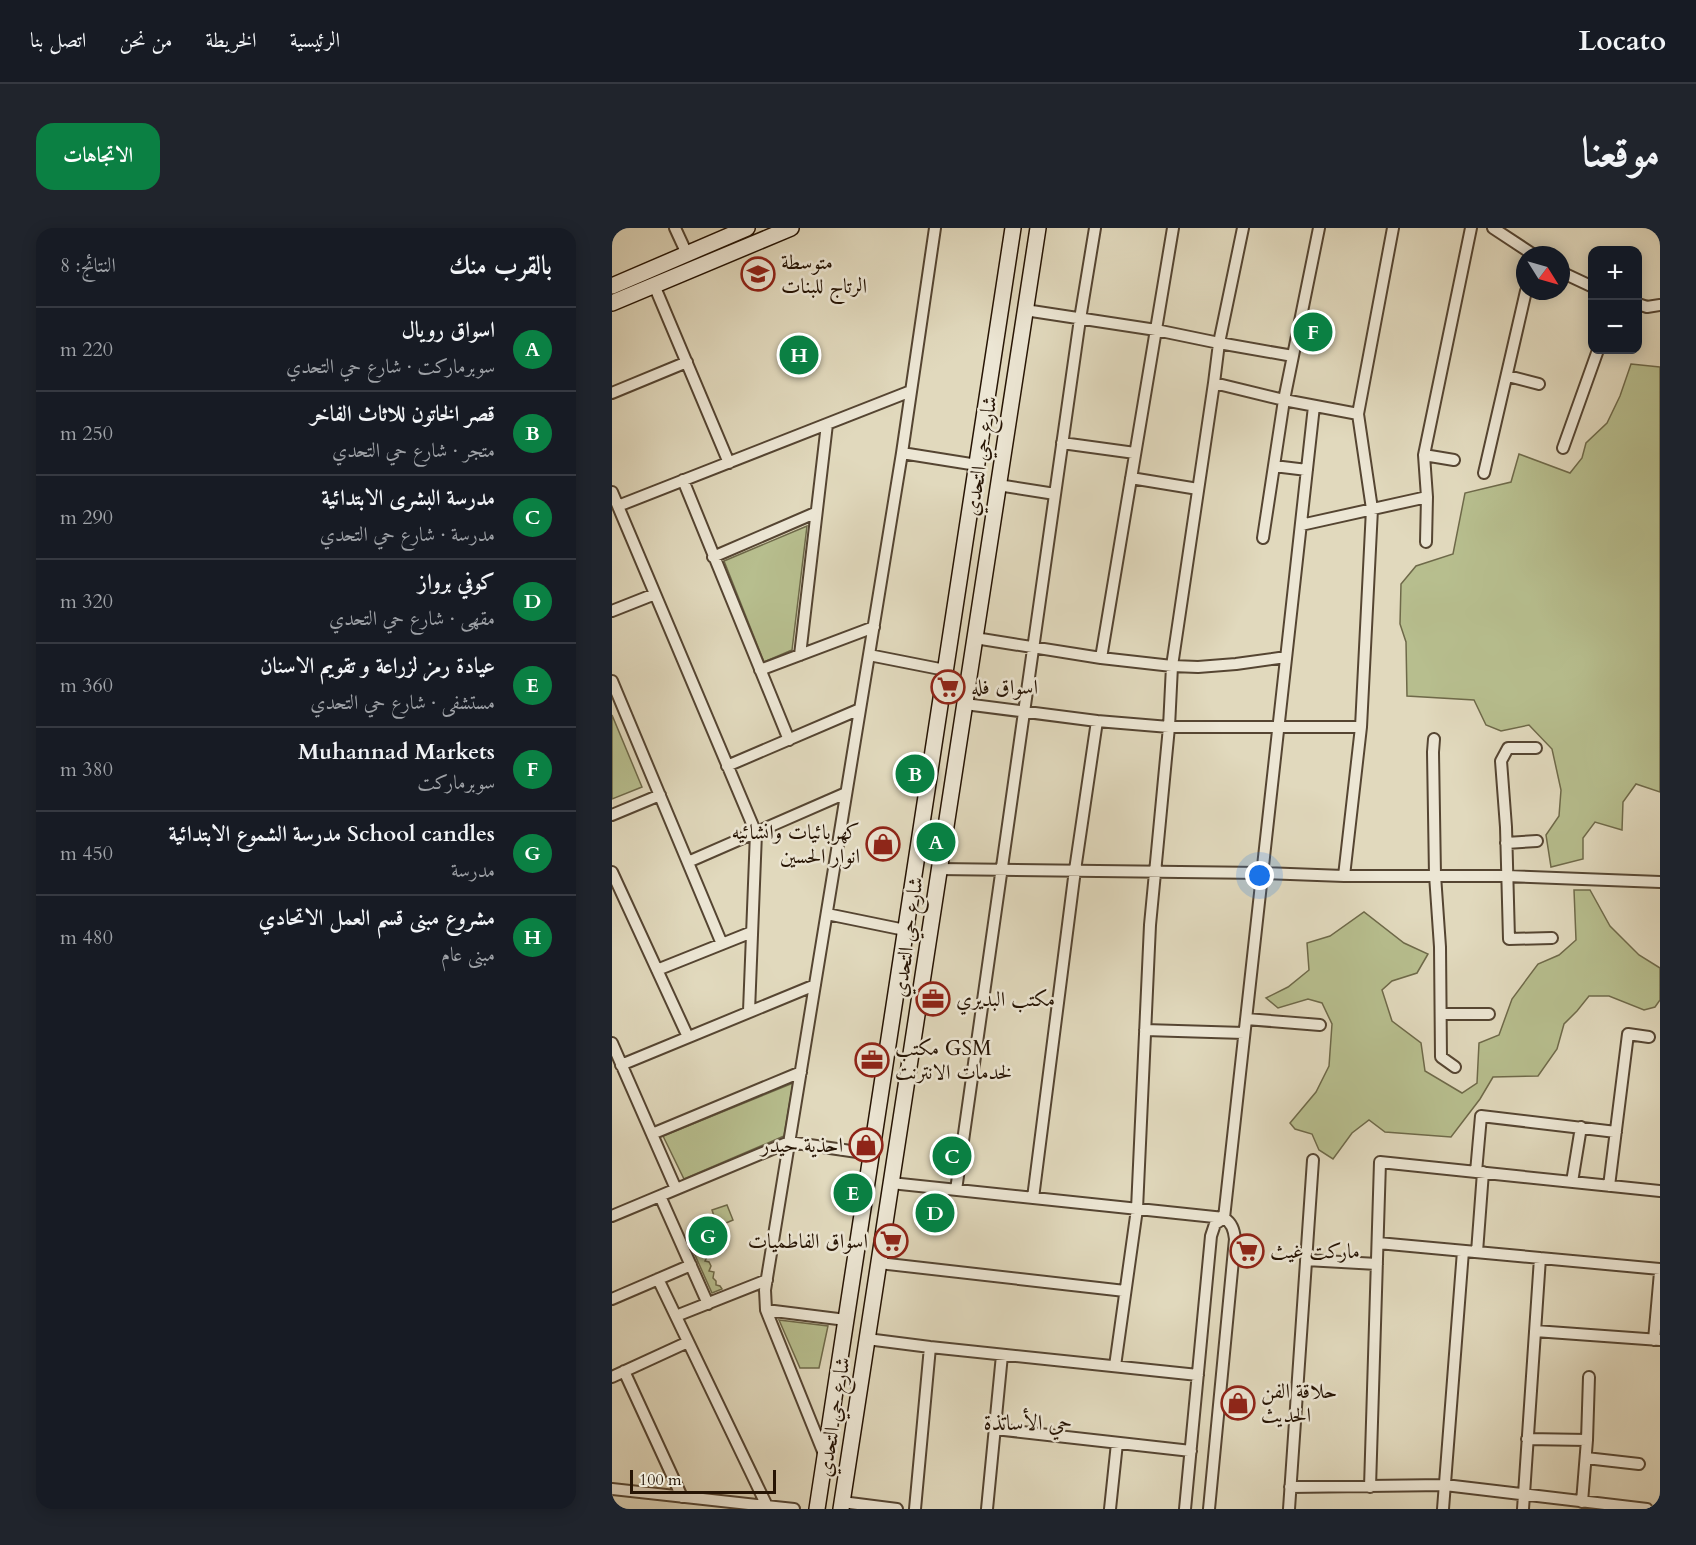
<!DOCTYPE html>
<html lang="ar">
<head>
<meta charset="utf-8">
<style>
  :root { --surface:#171b24; --page:#20242c; --text:#f1f3f6; --muted:#9ea1a6; --line:#363941; --accent:#0b8043 }
  body { margin:0; font-family:Cardo,Amiri,serif; background:var(--page); color:var(--text); direction:rtl }
  .controls { position:absolute; right:18px; top:18px; display:grid; overflow:hidden; border-radius:12px; box-shadow:0 3px 15px #0003 }
  .controls button { width:54px; height:54px; display:grid; place-items:center; padding:0; border:0; border-bottom:2px solid var(--line); background:var(--surface); color:var(--text); font:30px sans-serif }
  .compass { position:absolute; left:904px; top:18px; width:54px; height:54px; border-radius:50%; background:var(--surface); box-shadow:0 3px 15px #0003; rotate:127deg }
  .scale { position:absolute; left:18px; bottom:15px; width:146px; box-sizing:border-box; padding-left:6px; border:3px solid #261404; border-top:0; font-size:16px; line-height:21px; white-space:nowrap; color:#261404; -webkit-text-stroke:4px #ece6d4; paint-order:stroke }
  .you { position:absolute; left:648px; top:648px; width:21px; height:21px; margin:-15px; border:4px solid #fff; border-radius:50%; background:#1a73e8; box-shadow:0 0 0 9px #1a73e833 }
  .badge { display:grid; place-items:center; width:39px; height:39px; border-radius:50%; background:var(--accent); color:#fff; font-size:20px; font-weight:700 }
  .pin { position:absolute; translate:-50% -50%; border:3px solid #fff; box-shadow:0 2px 6px #0006 }
  .list { margin:0; padding:0; list-style:none }
  h2 { display:flex; justify-content:space-between; align-items:center; height:78px; margin:0; padding:0 24px; font-size:26px }
  h2 small { font-size:20px; font-weight:400; color:var(--muted) }
  .list li { display:grid; grid-template-columns:39px 1fr auto; gap:18px; align-items:center; box-sizing:border-box; height:84px; padding:0 24px; border-top:2px solid var(--line) }
  .list b { display:block; font-size:22px; white-space:nowrap }
  .list p { margin:0; font-size:20px; white-space:nowrap; color:var(--muted) }
  .list em { font-size:20px; font-style:normal; color:var(--muted) }
  .map { position:relative; flex:none; width:1048px; height:1281px; overflow:hidden; direction:ltr; border-radius:18px }
  header { display:flex; align-items:center; gap:36px; box-sizing:border-box; height:84px; padding:0 30px; background:var(--surface); border-bottom:2px solid var(--line) }
  header strong { font-size:28px }
  nav { display:flex; gap:33px; margin-inline-start:auto; font-size:21px }
  .intro { display:flex; align-items:center; justify-content:space-between; box-sizing:border-box; height:144px; padding:0 36px }
  h1 { margin:0; font-size:42px }
  .button { padding:15px 27px; border-radius:18px; background:var(--accent); color:#fff; font-size:21px; font-weight:700 }
  main { display:flex; gap:36px; padding:0 36px }
  aside { flex:1; background:var(--surface); border-radius:18px; box-shadow:0 3px 15px #0003 }
  .map>svg:first-child { display:block }
</style>
</head>
<body>
<header>
<strong>Locato</strong>
<nav><a>الرئيسية</a><a>الخريطة</a><a>من نحن</a><a>اتصل بنا</a></nav>
</header>
<div class="intro"><h1>موقعنا</h1><a class="button">الاتجاهات</a></div>
<main>
<div class="map">
<svg width="1048" height="1281" viewBox="0 0 1048 1281">
  <rect width="100%" height="100%" fill="#e1d9bd"/>
  <filter id="stains"><feTurbulence type="fractalNoise" baseFrequency=".00333" numOctaves="4"/><feColorMatrix values="0 0 0 0 .2 0 0 0 0 .09 0 0 0 0 .02 0 0 0 .5 -.17"/></filter>
  <radialGradient id="worn" r=".72"><stop offset=".6" stop-color="#630" stop-opacity="0"/><stop offset="1" stop-color="#630" stop-opacity=".3"/></radialGradient>
  <!-- green -->
  <path fill="#b7be8e" stroke="#6e6949" stroke-width="1.5" d="M1019 136 1048 139V564L1024 556 1011 574 1010 602 983 594 971 610V631L939 639 934 607 947 588 949 562 940 521 917 497 889 503 874 497 862 472 795 468 794 414 788 396 789 356 804 338 841 326 853 265 899 254 907 226 958 245 970 230 974 215 995 195 1008 168Z
    M195 298 180 422 152 434 112 333Z
    M0 487 30 559 0 571Z
    M962 662H978L998 698 1027 727 1048 740V772L1043 779 1032 782 997 768H977L965 783 952 796 945 821 926 848 881 849 868 871 839 909 773 904 757 892 740 905 721 931 707 922 700 906 683 901 678 895 704 864 717 838 720 796 710 775 696 771 666 780 654 770 676 759 697 742 695 715 718 708 752 684 792 715 816 726 805 745 780 753 770 762 780 793 809 815 813 843 850 865 865 855 867 815 887 807 900 771 926 736 947 727 964 712Z
    M181 855 172 908 72 951 51 908Z
    M115 977 121 992 107 998 105 993 91 999 88 993 102 988 100 982Z
    M90 1012 96 1027 93 1033 97 1034 99 1038 97 1043 102 1044 101 1050 104 1053V1057L108 1058 110 1061 100 1065 78 1016Z
    M167 1092 216 1098 207 1140H188Z"/>
  <g fill="none" stroke-linecap="round" stroke-linejoin="round">
    <defs>
      <path id="street" d="M63 0 75 26
        M631 0 607 115 602 155 672 172 746 186
        M881 0 922 27
        M949 44 981 59
        M42 57 117 235
        M1026 76 1035 79 1048 77
        M413 82 544 102 607 115 681 128
        M896 148 927 156
        M0 165 75 134
        M450 215 523 225
        M951 220 986 122
        M290 225 365 237
        M812 227 842 232
        M662 238 695 242
        M872 245 914 63
        M519 250 586 261
        M71 252 177 512
        M386 257 443 266
        M0 264 144 605 137 783
        M6 278 299 163
        M689 297 815 269
        M651 310 672 172 707 0
        M814 314 815 269 812 227 859 0
        M101 329 203 285
        M0 383 43 366
        M363 410 489 430 560 438 586 439 624 436 674 429
        M188 427 215 196
        M257 427 333 442
        M489 430 561 0
        M148 442 262 399
        M0 453 110 716
        M353 476 485 493 557 499H749
        M822 511 821 524 823 647 828 719 829 829 843 839
        M924 520H896L889 533 894 599 897 711 940 710
        M115 538 248 481
        M0 587 48 567
        M894 615 925 613
        M76 634 234 565
        M327 641 650 645 732 648H895L1048 654
        M0 644 76 809
        M732 648 749 499 760 281 746 186 781 0
        M215 686 293 702
        M45 742 140 704
        M829 786H877
        M634 791 708 797
        M533 802 632 805
        M0 815 64 961
        M9 837 203 757
        M40 906 189 844
        M864 944 869 888 1004 904
        M960 954 969 899
        M279 955 612 990C620 995 622 1002 623 1011L597 1281
        M997 958 1016 806 1037 809
        M344 962 468 91 483 0
        M48 968 96 1076
        M421 970 463 642 485 493
        M0 988 177 914 259 926
        M766 1015 1048 1041
        M865 1024 871 944
        M694 1032 765 1036
        M267 1035 513 1063
        M46 1051 155 1278
        M0 1071 79 1037
        M154 1082 234 1092
        M64 1088 155 1052
        M923 1103 1048 1112
        M255 1111 318 1119 586 1147
        M1042 1112 1048 1044
        M503 1138 525 981 538 697 557 499 560 438 602 155
        M12 1143 70 1269
        M0 1149 76 1114
        M383 1201 579 1223
        M915 1211 975 1212
        M212 1226 154 1082 153 1062 290 225 323 0
        M974 1230 1027 1236
        M678 1259 833 1257 1035 1281
        M758 1259 768 934 1048 963
        M0 1261 182 1281
        M230 1274 285 1281
        M970 1274 975 1212 977 1149
        M303 1281 318 1119
        M375 1281 390 1127
        M498 1281 505 1215
        M573 1281 599 1008 603 996 612 990 702 178
        M677 1281 701 932
        M831 1281 851 1023
        M911 1281 928 1030"/>
      <path id="secondary" d="M0 58 135 0
        M0 75 179 0
        M205 1281 401 0
        M229 1281 426 0"/>
    </defs>
    <!-- street casing -->
    <use href="#street" stroke="#554532" stroke-width="14"/>
    <!-- secondary casing -->
    <use href="#secondary" stroke="#261404" stroke-width="18"/>
    <!-- street -->
    <use href="#street" stroke="#ece6d4" stroke-width="10"/>
    <!-- secondary -->
    <use href="#secondary" stroke="#ece6d4" stroke-width="15"/>
  </g>
  <!-- icons -->
  <defs>
    <symbol id="school-ring" viewBox="-11 -11 22 22"><circle r="9.5" fill="#ece6d4" stroke="#8f2418" stroke-width="1.5"/><path d="M0-5L7-2L0 1L-7-2ZM-4 1L0 2.5L4 1V4Q0 6-4 4Z" fill="#8f2418"/></symbol>
    <symbol id="supermarket-ring" viewBox="-11 -11 22 22"><circle r="9.5" fill="#ece6d4" stroke="#8f2418" stroke-width="1.5"/><path d="M-6-5.5h2.5l.6 2H6L4.5 2H-2.5L-4.4-4H-6ZM-1.5 3.2a1.3 1.3 0 1 0 .1 0ZM3 3.2a1.3 1.3 0 1 0 .1 0Z" fill="#8f2418"/></symbol>
    <symbol id="shop-ring" viewBox="-11 -11 22 22"><circle r="9.5" fill="#ece6d4" stroke="#8f2418" stroke-width="1.5"/><path d="M-5-2.5h2.3a2.7 3.5 0 0 1 5.4 0H5L5.5 6h-11ZM-1.5-2.5h3a1.5 2.3 0 0 0-3 0Z" fill="#8f2418"/></symbol>
    <symbol id="office-ring" viewBox="-11 -11 22 22"><circle r="9.5" fill="#ece6d4" stroke="#8f2418" stroke-width="1.5"/><path d="M-6-3h4V-5.5h4V-3h4V5H-6ZM-1-4.5V-3h2v-1.5ZM-6 0V1H6V0Z" fill="#8f2418"/></symbol>
  </defs>
  <g fill-rule="evenodd">
    <use href="#school-ring" x="127" y="27" width="38" height="38"/>
    <use href="#supermarket-ring" x="317" y="440" width="38" height="38"/>
    <use href="#shop-ring" x="252" y="597" width="38" height="38"/>
    <use href="#office-ring" x="302" y="752" width="38" height="38"/>
    <use href="#office-ring" x="241" y="813" width="38" height="38"/>
    <use href="#shop-ring" x="235" y="898" width="38" height="38"/>
    <use href="#supermarket-ring" x="260" y="994" width="38" height="38"/>
    <use href="#supermarket-ring" x="616" y="1004" width="38" height="38"/>
    <use href="#shop-ring" x="607" y="1156" width="38" height="38"/>
  </g>
  <g text-anchor="middle" dominant-baseline="central" stroke-width="5" stroke-linejoin="round" paint-order="stroke">
    <!-- poi labels -->
    <g font-size="21" fill="#261404" stroke="#ece6d4" text-anchor="start">
      <text x="169" y="34">متوسطة<tspan x="169" dy="24">الرتاج للبنات</tspan></text>
      <text x="359" y="459">اسواق فله</text>
      <text x="248" y="604" text-anchor="end">كهربائيات وانشائيه<tspan x="248" dy="24">انوار الحسين</tspan></text>
      <text x="344" y="771">مكتب البديري</text>
      <text x="283" y="820">مكتب GSM<tspan x="283" dy="24">لخدمات الانترنت</tspan></text>
      <text x="231" y="917" text-anchor="end">احذية حيدر</text>
      <text x="256" y="1013" text-anchor="end">اسواق الفاطميات</text>
      <text x="658" y="1023">ماركت غيث</text>
      <text x="649" y="1163">حلاقة الفن<tspan x="649" dy="24">الحديث</tspan></text>
    </g>
    <!-- street labels -->
    <g font-size="21" fill="#261404" stroke="#ece6d4">
      <text transform="translate(369 228) rotate(-81)">شارع حي التحدي</text>
      <text transform="translate(296 709) rotate(-82)">شارع حي التحدي</text>
      <text transform="translate(222 1189) rotate(-81)">شارع حي التحدي</text>
    </g>
    <!-- neighbourhood labels -->
    <g font-size="22" fill="#261404" stroke="#ece6d4">
      <text x="416" y="1195">حي الأساتذة</text>
    </g>
  </g>
  <rect width="100%" height="100%" filter="url(#stains)"/>
  <rect width="100%" height="100%" fill="url(#worn)"/>
</svg>
<div class="controls">
<button>+</button>
<button>−</button>
</div>
<svg class="compass" viewBox="-18 -18 36 36"><path d="M0-13l5 13h-10z" fill="#e53935"/><path d="M0 13l5-13h-10z" fill="#9ea1a6"/></svg>
<div class="scale">100 m</div>
<div class="you"></div>
<div class="pin badge" style="left:324px;top:614px">A</div>
<div class="pin badge" style="left:303px;top:546px">B</div>
<div class="pin badge" style="left:340px;top:928px">C</div>
<div class="pin badge" style="left:323px;top:985px">D</div>
<div class="pin badge" style="left:241px;top:965px">E</div>
<div class="pin badge" style="left:701px;top:104px">F</div>
<div class="pin badge" style="left:96px;top:1008px">G</div>
<div class="pin badge" style="left:187px;top:127px">H</div>
</div>
<aside>
<h2>بالقرب منك<small>النتائج: 8</small></h2>
<ul class="list">
<li><span class="badge">A</span><div><b>اسواق رويال</b><p>سوبرماركت · شارع حي التحدي</p></div><em>220 m</em></li>
<li><span class="badge">B</span><div><b>قصر الخاتون للاثاث الفاخر</b><p>متجر · شارع حي التحدي</p></div><em>250 m</em></li>
<li><span class="badge">C</span><div><b>مدرسة البشرى الابتدائية</b><p>مدرسة · شارع حي التحدي</p></div><em>290 m</em></li>
<li><span class="badge">D</span><div><b>كوفي برواز</b><p>مقهى · شارع حي التحدي</p></div><em>320 m</em></li>
<li><span class="badge">E</span><div><b>عيادة رمز لزراعة و تقويم الاسنان</b><p>مستشفى · شارع حي التحدي</p></div><em>360 m</em></li>
<li><span class="badge">F</span><div><b>Muhannad Markets</b><p>سوبرماركت</p></div><em>380 m</em></li>
<li><span class="badge">G</span><div><b>School candles مدرسة الشموع الابتدائية</b><p>مدرسة</p></div><em>450 m</em></li>
<li><span class="badge">H</span><div><b>مشروع مبنى قسم العمل الاتحادي</b><p>مبنى عام</p></div><em>480 m</em></li>
</ul>
</aside>
</main>
</body>
</html>
